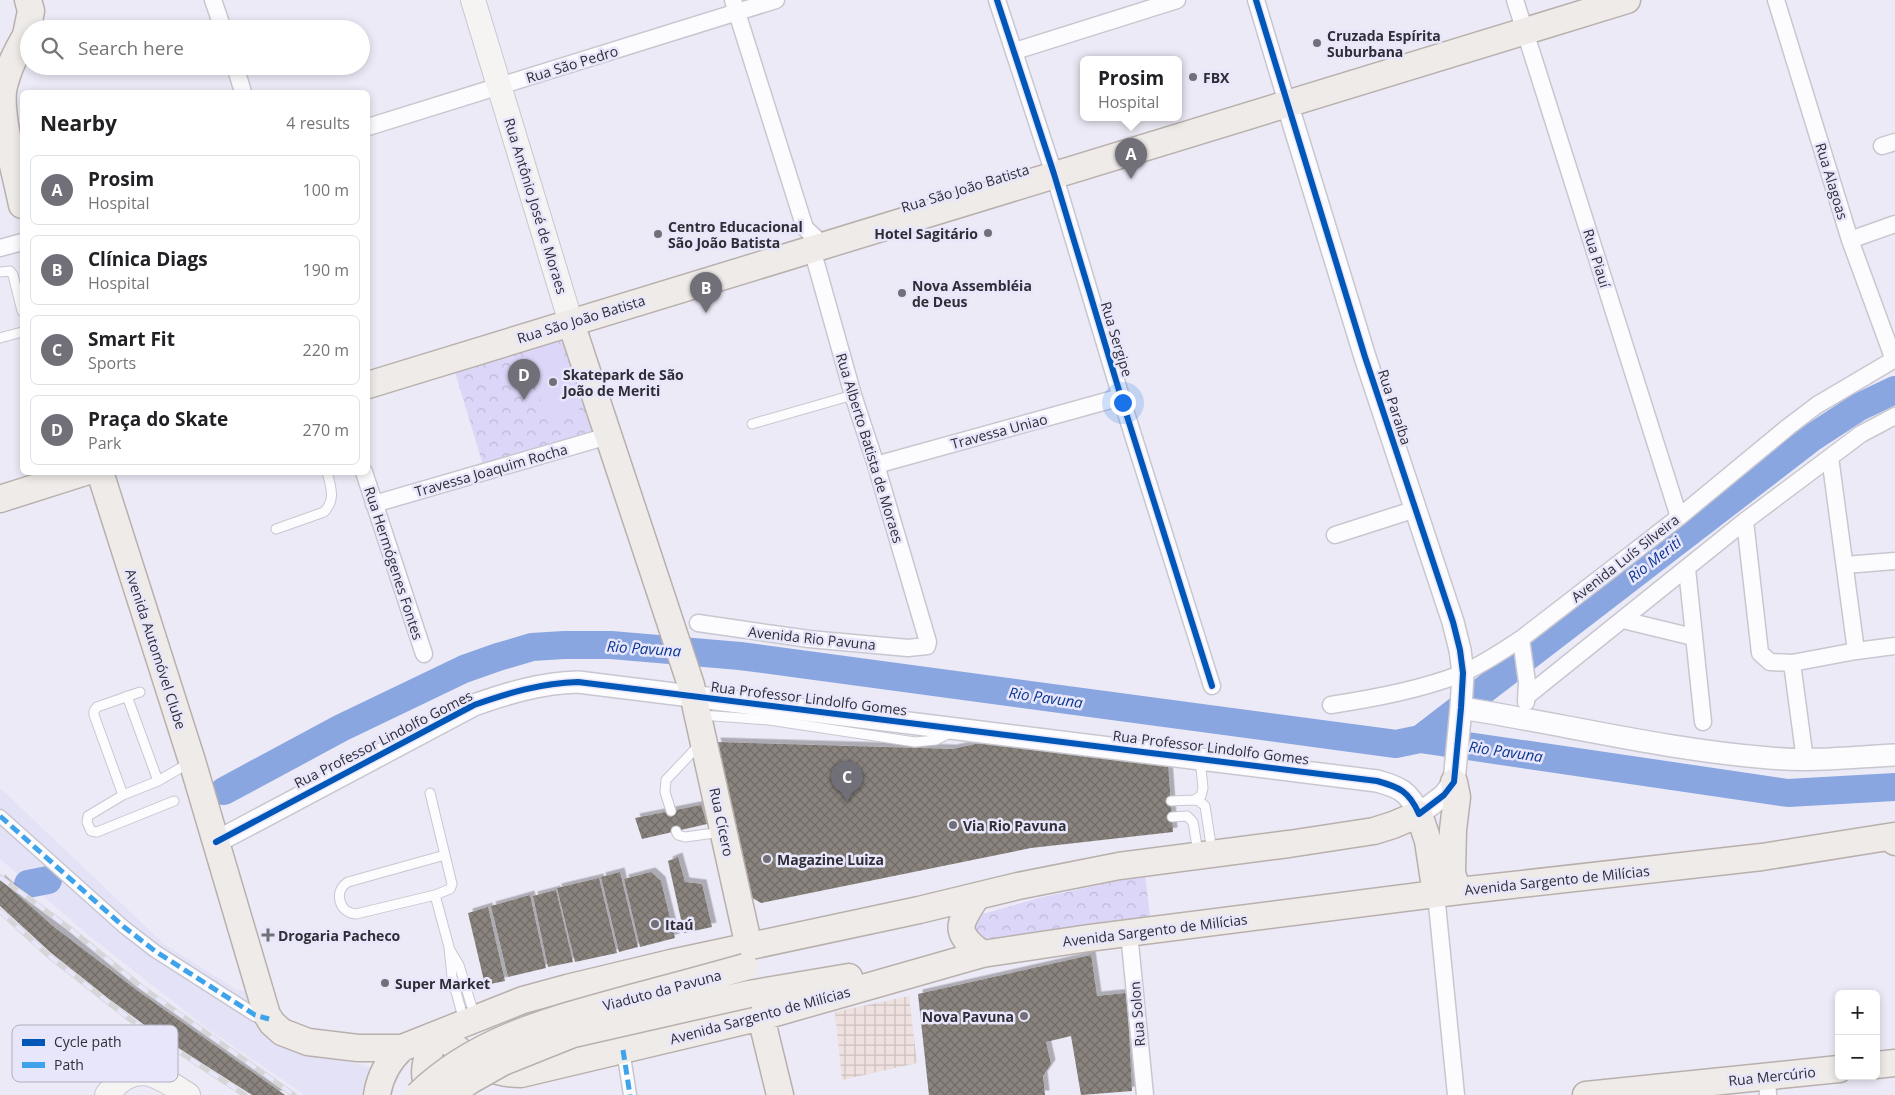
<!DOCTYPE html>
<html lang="en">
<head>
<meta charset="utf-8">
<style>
  :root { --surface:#fff; --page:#f6f6f6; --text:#202124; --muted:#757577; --line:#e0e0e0; --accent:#717079 }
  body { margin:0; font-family:"Open Sans",sans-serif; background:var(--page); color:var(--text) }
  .controls { position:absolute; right:15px; bottom:15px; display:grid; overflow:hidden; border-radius:8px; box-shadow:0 2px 8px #0003 }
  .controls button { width:45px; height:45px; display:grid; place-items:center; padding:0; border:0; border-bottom:1px solid var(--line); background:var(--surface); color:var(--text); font:25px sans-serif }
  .you { position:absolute; left:1122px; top:402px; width:18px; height:18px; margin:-12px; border:4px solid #fff; border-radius:50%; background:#1a73e8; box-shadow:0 0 0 8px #1a73e833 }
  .badge { display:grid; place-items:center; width:32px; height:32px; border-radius:50%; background:var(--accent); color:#fff; font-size:16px; font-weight:700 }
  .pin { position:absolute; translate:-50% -41px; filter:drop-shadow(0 1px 2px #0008) }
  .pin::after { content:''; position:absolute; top:26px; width:18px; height:15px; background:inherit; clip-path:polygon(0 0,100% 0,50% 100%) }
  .popup { position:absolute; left:1080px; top:56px; width:102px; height:65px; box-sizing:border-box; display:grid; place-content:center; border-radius:8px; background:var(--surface); filter:drop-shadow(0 1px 4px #0005); font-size:16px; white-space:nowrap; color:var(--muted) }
  .popup b { font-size:19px; color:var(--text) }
  .popup::after { content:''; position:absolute; left:50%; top:100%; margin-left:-10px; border:10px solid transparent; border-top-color:var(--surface) }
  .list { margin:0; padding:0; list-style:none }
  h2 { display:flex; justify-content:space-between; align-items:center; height:65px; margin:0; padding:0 20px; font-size:21px }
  h2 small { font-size:16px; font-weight:400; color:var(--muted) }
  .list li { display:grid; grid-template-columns:32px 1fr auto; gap:15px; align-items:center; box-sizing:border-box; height:70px; margin:0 10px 10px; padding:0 10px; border:1px solid var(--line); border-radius:8px }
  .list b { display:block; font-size:19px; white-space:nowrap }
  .list p { margin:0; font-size:16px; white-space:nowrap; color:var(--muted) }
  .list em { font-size:16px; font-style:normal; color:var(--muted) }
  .icon { flex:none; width:28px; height:28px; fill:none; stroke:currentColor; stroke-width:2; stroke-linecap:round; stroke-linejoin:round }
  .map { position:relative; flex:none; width:1895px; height:1095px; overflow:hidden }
  .search { position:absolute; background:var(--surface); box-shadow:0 2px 8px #0003; left:20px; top:20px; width:350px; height:55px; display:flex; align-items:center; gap:12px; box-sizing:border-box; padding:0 18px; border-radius:28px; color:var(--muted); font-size:19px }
  .panel { position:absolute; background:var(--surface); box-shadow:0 2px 8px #0003; left:20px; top:90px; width:350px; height:385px; border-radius:8px }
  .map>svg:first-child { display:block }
</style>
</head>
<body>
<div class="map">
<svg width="1895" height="1095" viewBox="0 0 1895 1095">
  <defs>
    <pattern id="industrial-grid" width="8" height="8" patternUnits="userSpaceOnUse" patternTransform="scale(1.25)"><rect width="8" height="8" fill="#eee1df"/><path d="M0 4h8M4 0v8" fill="none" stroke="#ccc1c0"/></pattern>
    <pattern id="park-crowns" width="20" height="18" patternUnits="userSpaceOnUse" patternTransform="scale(1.25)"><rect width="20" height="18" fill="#dcd7f9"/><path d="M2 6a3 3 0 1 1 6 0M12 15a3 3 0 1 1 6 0" fill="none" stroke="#bdb9d6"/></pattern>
    <pattern id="building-cross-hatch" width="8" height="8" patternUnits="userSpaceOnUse" patternTransform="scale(1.25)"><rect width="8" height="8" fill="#8a837e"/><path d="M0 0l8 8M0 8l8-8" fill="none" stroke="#716c68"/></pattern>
    <filter id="shadow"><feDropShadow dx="4.5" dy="-4.5" stdDeviation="0" flood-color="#0004"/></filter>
  </defs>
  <rect width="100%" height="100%" fill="#eceaf6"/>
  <!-- built -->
  <path fill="#e4e2f7" d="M0 788 164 944 237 990 249 991 319 1054 371 1068 361 1095H305L208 1029 87 934 0 859Z"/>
  <!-- industrial -->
  <path fill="url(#industrial-grid)" d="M909 996 917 1063 842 1080 835 1012Z"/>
  <!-- park -->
  <path fill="url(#park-crowns)" d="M564 335 594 431 483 465 454 369Z
    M1145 875 1151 923 979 939 968 920 972 917 1039 898Z"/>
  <!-- garden -->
  <path fill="#dcd7f9" d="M558 340 581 414 548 424 525 350Z"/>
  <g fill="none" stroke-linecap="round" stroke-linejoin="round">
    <!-- river -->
    <path stroke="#89a6e1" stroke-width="28" d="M1420 739 1813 437 1859 407 1895 390
      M224 791 341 728 464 669 498 657 532 647 564 645H611L740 656 1396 744 1420 739 1788 793 1895 787
      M28 884 48 880"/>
  </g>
  <!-- building -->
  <path fill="url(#building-cross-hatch)" filter="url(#shadow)" d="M995 740 1168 764 1173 832 1031 848 761 903 749 896 716 742 952 749Z
    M701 805 707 824 642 839 635 818Z
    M678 857 685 882 702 884 712 927 684 933 668 861Z
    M620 872 638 947 619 952 601 877Z
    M651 872 661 881 675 938 640 947 624 879Z
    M599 878 617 953 575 962 557 888Z
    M0 879 54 927 138 991 285 1095H252L161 1037 109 999 50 952 0 906Z
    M556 890 573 962 548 967 533 896Z
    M530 895 546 968 508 977 491 906Z
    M488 907 505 981 485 985 468 913Z
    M1091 955 1097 996 1127 993 1132 1091 1081 1095 1071 1036 1046 1042 1051 1064 1043 1076 1045 1095H929L918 994Z"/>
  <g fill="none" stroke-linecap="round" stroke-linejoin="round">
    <defs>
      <path id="service" d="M0 272 10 271 13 275 22 311
        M0 338 22 332
        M752 424 853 395
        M276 529 324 512C336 499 331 488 327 472
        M127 696 158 781
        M701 715 769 720 915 742 936 740 950 733
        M430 793 452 884 450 889 435 895 449 947 452 977 464 1021
        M123 795 94 715V711L97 707 140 692
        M1194 800 1199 801 1205 806 1212 851
        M174 801 97 832 91 831 87 822 88 816 123 795 158 781 189 763
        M1171 801 1194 800 1201 796 1203 788 1200 758
        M671 811 665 792 666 780 700 744
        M1172 817 1187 816 1193 822 1198 853
        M676 831 678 835 685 837 722 832
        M435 895 356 914C339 913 333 891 348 882L445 855
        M450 950 459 965 475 1017"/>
      <path id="pedestrian" d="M0 816 124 927 155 951 255 1015 269 1019
        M623 1050 630 1095"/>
      <path id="minor" d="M213 0 223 29
        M733 0 805 228 823 245
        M997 0 1054 174 1121 397 1212 686
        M1256 0 1287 103
        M1515 0 1679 517
        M1776 0 1850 240 1894 360
        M1015 51 1177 0
        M235 66 243 92
        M368 127 776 0
        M1882 146 1895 142
        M1850 240 1895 224
        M0 248 22 242
        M1830 457 1856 651
        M876 465 1121 397
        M364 472 424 654
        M374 504 608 436
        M1745 521 1760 653 1770 662 1792 663 1856 651 1895 646
        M1335 535 1416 509
        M1845 565 1895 561
        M1687 569 1703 722
        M1623 620 1693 637
        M698 623 809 639 908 648 927 646 928 642 876 465 853 395 812 249
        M1521 639 1527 682 1526 702
        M1792 663 1805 760
        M1527 696 1745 521 1861 434 1895 416
        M1331 705C1375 698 1419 690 1461 674 1482 665 1502 651 1521 639L1679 517 1788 427 1817 405 1895 359
        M1436 894 1456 1095
        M1129 933 1145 1095
        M1767 1077 1768 1095"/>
      <path id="tertiary" d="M1461 708C1564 724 1666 750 1770 758 1812 762 1853 757 1895 755
        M216 842 474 705C508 693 541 683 578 682L1377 781C1399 787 1409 791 1419 814L1444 795 1454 782 1461 708 1463 673 1460 650 1453 622 1365 357 1287 103"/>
      <path id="secondary" d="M473 0 571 323
        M107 1095C135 1058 157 1075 188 1095"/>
      <path id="primary" d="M26 35 31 11 28 0
        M22 205C16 175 0 119 3 91 7 69 18 49 29 30
        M571 323 691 685 749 947
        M368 385 1627 0
        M100 472 192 761 267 1015 272 1023 282 1032 308 1042 358 1048H402L523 1000 567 988 671 963 919 910 1018 886 1119 866 1289 844 1374 831 1393 825 1419 814 1428 841 1436 894
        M0 499 85 472
        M1454 782 1457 797 1453 830 1452 871 1453 877 1459 891
        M977 896C959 924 952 931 982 954
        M749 994 849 977
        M761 1017 780 1095
        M439 1034C448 1040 455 1047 463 1054 480 1067 500 1074 521 1074L761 1017 982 954 1089 938 1459 891 1762 857 1894 836 1895 842
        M1876 1065 1895 1063
        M377 1095C380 1076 388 1061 402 1048
        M433 1095C418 1076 427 1054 438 1034
        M1586 1095 1839 1069"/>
    </defs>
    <!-- service casing -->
    <use href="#service" stroke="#c8c7d0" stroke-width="11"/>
    <!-- pedestrian casing -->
    <use href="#pedestrian" stroke="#c8c7d0" stroke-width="15"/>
    <!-- minor casing -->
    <use href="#minor" stroke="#c8c7d0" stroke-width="19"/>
    <!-- tertiary casing -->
    <use href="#tertiary" stroke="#c8c7d0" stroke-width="24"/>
    <!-- secondary casing -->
    <use href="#secondary" stroke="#c8c7d0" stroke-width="26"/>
    <!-- primary casing -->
    <use href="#primary" stroke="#b9b0ad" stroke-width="29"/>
    <!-- service -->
    <use href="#service" stroke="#fcfcfe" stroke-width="9"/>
    <!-- pedestrian -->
    <use href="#pedestrian" stroke="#fcfcfe" stroke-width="12"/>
    <!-- minor -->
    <use href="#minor" stroke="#fcfcfe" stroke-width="16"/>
    <!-- tertiary -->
    <use href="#tertiary" stroke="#fcfcfe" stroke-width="21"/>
    <!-- secondary -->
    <use href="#secondary" stroke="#f6f3f3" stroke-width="24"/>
    <!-- primary -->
    <use href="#primary" stroke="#efebe8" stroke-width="26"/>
    <defs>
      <path id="rail" d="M0 877 69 928 140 986 294 1095
        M0 911 48 955 131 1020 245 1095"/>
    </defs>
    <!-- rail casing -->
    <use href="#rail" stroke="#d6d6d9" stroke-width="5.5"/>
    <!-- rail -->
    <use href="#rail" stroke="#e8e6fa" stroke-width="4" stroke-dasharray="11" stroke-linecap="butt"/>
    <defs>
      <path id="primary-bridge" d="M418 1095C473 1041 547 1021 620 1001 661 990 703 979 745 967
        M449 1095 471 1080 503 1062 573 1034 749 994"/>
    </defs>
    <!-- primary-bridge casing -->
    <use href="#primary-bridge" stroke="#b9b0ad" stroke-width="29" stroke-linecap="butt"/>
    <!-- primary-bridge -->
    <use href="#primary-bridge" stroke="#efebe8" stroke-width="26"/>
    <!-- quiet -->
    <path stroke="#3ea3eb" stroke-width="5" stroke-dasharray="10 5" stroke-linecap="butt" d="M0 816 124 927 155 951 255 1015 269 1019
      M623 1050 630 1095"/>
    <defs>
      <path id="cycleway" d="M997 0 1054 174 1121 397 1212 686
        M216 842 474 705C508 693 541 683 578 682L1377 781C1399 787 1409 791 1419 814L1444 795 1454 782 1461 708 1463 673 1460 650 1453 622 1365 357 1256 0"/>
    </defs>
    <!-- cycleway casing -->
    <use href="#cycleway" stroke="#e8e6fa" stroke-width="9"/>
    <!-- cycleway -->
    <use href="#cycleway" stroke="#0057b8" stroke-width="6"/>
  </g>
  <!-- markers -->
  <g fill="#717079" stroke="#e8e6fa" stroke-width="2">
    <circle cx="1317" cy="43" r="5"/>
    <circle cx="1193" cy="77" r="5"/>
    <circle cx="988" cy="233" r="5"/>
    <circle cx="658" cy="234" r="5"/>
    <circle cx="902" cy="293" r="5"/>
    <circle cx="553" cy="382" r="5"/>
    <circle cx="953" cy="825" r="5"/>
    <circle cx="767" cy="859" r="5"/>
    <circle cx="655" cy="924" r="5"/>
    <path d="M265.5 927.5h5v5h5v5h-5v5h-5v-5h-5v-5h5z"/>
    <circle cx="385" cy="983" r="5"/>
    <circle cx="1024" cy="1016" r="5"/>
  </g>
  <g text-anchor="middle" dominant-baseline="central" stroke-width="5" stroke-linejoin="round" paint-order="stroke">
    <!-- poi labels -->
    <g font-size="14" font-weight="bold" fill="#2f2e36" stroke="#e8e6fa" text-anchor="start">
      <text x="1327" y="35">Cruzada Espírita<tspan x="1327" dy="16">Suburbana</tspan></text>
      <text x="1203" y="77">FBX</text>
      <text x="668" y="226">Centro Educacional<tspan x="668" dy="16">São João Batista</tspan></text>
      <text x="978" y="233" text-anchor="end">Hotel Sagitário</text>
      <text x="912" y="285">Nova Assembléia<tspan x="912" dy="16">de Deus</tspan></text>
      <text x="563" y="374">Skatepark de São<tspan x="563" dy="16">João de Meriti</tspan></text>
      <text x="963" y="825">Via Rio Pavuna</text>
      <text x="777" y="859">Magazine Luiza</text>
      <text x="665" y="924">Itaú</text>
      <text x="278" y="935">Drogaria Pacheco</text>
      <text x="395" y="983">Super Market</text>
      <text x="1014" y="1016" text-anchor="end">Nova Pavuna</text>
    </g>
    <!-- street labels -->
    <g font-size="14" fill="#2f2e36" stroke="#e8e6fa">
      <text transform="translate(572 64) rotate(-17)">Rua São Pedro</text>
      <text transform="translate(1832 181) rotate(73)">Rua Alagoas</text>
      <text transform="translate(965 188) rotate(-17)">Rua São João Batista</text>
      <text transform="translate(536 206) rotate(73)">Rua Antônio José de Moraes</text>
      <text transform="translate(1597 258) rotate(73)">Rua Piauí</text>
      <text transform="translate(581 319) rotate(-17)">Rua São João Batista</text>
      <text transform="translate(1117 339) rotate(73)">Rua Sergipe</text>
      <text transform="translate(1395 407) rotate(72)">Rua Paraíba</text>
      <text transform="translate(999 431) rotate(-15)">Travessa Uniao</text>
      <text transform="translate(870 448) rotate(73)">Rua Alberto Batista de Moraes</text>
      <text transform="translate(491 470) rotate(-16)">Travessa Joaquim Rocha</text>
      <text transform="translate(1625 558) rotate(-38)">Avenida Luís Silveira</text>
      <text transform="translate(394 563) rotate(72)">Rua Hermógenes Fontes</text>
      <text transform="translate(812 638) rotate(6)">Avenida Rio Pavuna</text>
      <text transform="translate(156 649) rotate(72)">Avenida Automóvel Clube</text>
      <text transform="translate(809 698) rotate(7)">Rua Professor Lindolfo Gomes</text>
      <text transform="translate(383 739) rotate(-27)">Rua Professor Lindolfo Gomes</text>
      <text transform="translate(1211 747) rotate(7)">Rua Professor Lindolfo Gomes</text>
      <text transform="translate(722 822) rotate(78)">Rua Cícero</text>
      <text transform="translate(1557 880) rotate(-6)">Avenida Sargento de Milícias</text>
      <text transform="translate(1155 930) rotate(-7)">Avenida Sargento de Milícias</text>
      <text transform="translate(662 990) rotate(-15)">Viaduto da Pavuna</text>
      <text transform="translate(1137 1014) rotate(-95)">Rua Solon</text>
      <text transform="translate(760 1015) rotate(-15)">Avenida Sargento de Milícias</text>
      <text transform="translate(1772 1076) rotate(-6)">Rua Mercúrio</text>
    </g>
    <!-- water labels -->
    <g font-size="15" font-style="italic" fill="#093792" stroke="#e8e6fa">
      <text transform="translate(1654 559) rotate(-38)">Rio Meriti</text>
      <text transform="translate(644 648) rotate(4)">Rio Pavuna</text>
      <text transform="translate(1046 697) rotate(8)">Rio Pavuna</text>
      <text transform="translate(1506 751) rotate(8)">Rio Pavuna</text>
    </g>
  </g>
  <!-- legend -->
  <rect x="12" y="1025" width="166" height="57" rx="8" fill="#e8e6fa" stroke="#b0afbf" stroke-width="1"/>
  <rect x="22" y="1039" width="23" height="7" fill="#0057b8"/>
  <rect x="22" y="1062" width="23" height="6" fill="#3ea3eb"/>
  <g font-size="14" fill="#2f2e36">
    <text x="54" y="1047">Cycle path</text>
    <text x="54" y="1070">Path</text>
  </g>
</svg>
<div class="controls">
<button>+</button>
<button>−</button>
</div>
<div class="you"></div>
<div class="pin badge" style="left:1131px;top:179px">A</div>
<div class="popup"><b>Prosim</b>Hospital</div>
<div class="pin badge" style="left:706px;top:313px">B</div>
<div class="pin badge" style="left:847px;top:802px">C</div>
<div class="pin badge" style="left:524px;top:400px">D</div>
<div class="search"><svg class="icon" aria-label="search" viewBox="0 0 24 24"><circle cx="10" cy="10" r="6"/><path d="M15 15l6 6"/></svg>Search here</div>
<section class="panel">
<h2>Nearby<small>4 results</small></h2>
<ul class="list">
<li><span class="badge">A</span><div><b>Prosim</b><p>Hospital</p></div><em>100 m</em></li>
<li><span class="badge">B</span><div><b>Clínica Diags</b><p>Hospital</p></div><em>190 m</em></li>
<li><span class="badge">C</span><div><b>Smart Fit</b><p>Sports</p></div><em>220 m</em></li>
<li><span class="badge">D</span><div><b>Praça do Skate</b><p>Park</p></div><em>270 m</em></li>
</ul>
</section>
</div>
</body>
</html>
